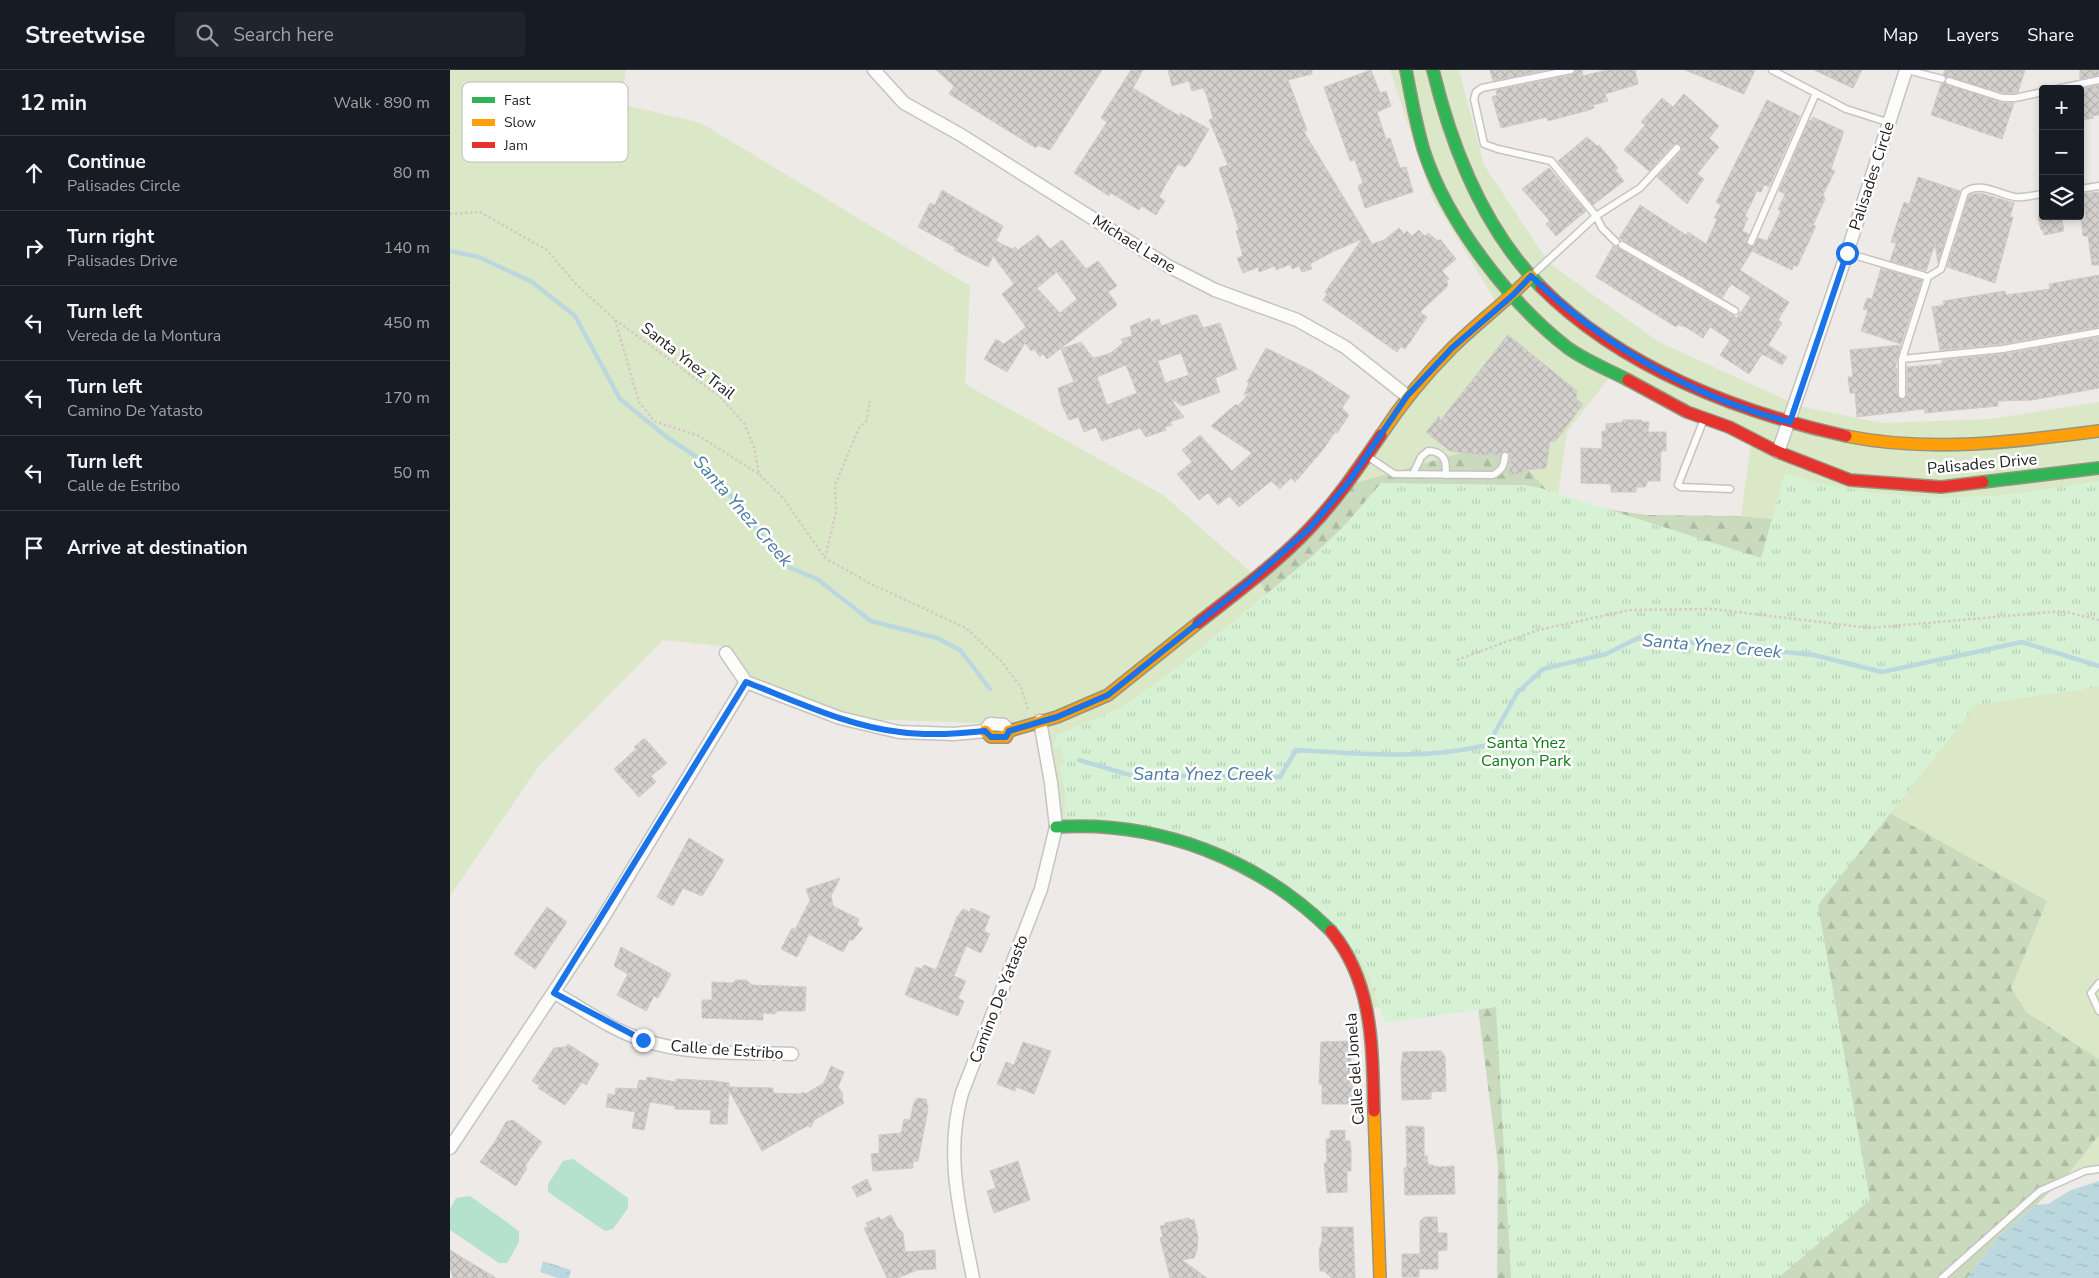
<!DOCTYPE html>
<html lang="en">
<head>
<meta charset="utf-8">
<style>
  :root { --surface:#171b24; --page:#20242c; --text:#f1f3f6; --muted:#9ea1a6; --line:#363941 }
  body { margin:0; font-family:"Nunito Sans",sans-serif; background:var(--page); color:var(--text) }
  .controls { position:absolute; right:15px; top:15px; display:grid; overflow:hidden; border-radius:5px; box-shadow:0 2px 8px #0003 }
  .controls button { width:45px; height:45px; display:grid; place-items:center; padding:0; border:0; border-bottom:1px solid var(--line); background:var(--surface); color:var(--text); font:25px sans-serif }
  .stop { position:absolute; width:15px; height:15px; margin:-11px; border:4px solid #1a73e8; border-radius:50%; background:#fff }
  .stop.end { background:#1a73e8; border-color:#fff; box-shadow:0 1px 5px #0008 }
  .list { margin:0; padding:0; list-style:none }
  h2 { display:flex; justify-content:space-between; align-items:center; height:65px; margin:0; padding:0 20px; font-size:21px }
  h2 small { font-size:16px; font-weight:400; color:var(--muted) }
  .list li { display:grid; grid-template-columns:32px 1fr auto; gap:15px; align-items:center; box-sizing:border-box; height:75px; padding:0 20px; border-top:1px solid var(--line) }
  .list b { display:block; font-size:19px; white-space:nowrap }
  .list p { margin:0; font-size:16px; white-space:nowrap; color:var(--muted) }
  .list em { font-size:16px; font-style:normal; color:var(--muted) }
  .icon { flex:none; width:28px; height:28px; fill:none; stroke:currentColor; stroke-width:2; stroke-linecap:round; stroke-linejoin:round }
  .map { position:relative; flex:none; width:1649px; height:1208px; overflow:hidden }
  header { display:flex; align-items:center; gap:30px; box-sizing:border-box; height:70px; padding:0 25px; background:var(--surface); border-bottom:1px solid var(--line) }
  header strong { font-size:24px }
  nav { display:flex; gap:28px; margin-inline-start:auto; font-size:18px }
  .search { width:350px; height:45px; background:var(--page); display:flex; align-items:center; gap:12px; box-sizing:border-box; padding:0 18px; border-radius:5px; color:var(--muted); font-size:19px }
  main { display:flex }
  aside { flex:1; background:var(--surface) }
  .map>svg:first-child { display:block }
</style>
</head>
<body>
<header>
<strong>Streetwise</strong>
<div class="search"><svg class="icon" aria-label="search" viewBox="0 0 24 24"><circle cx="10" cy="10" r="6"/><path d="M15 15l6 6"/></svg>Search here</div>
<nav><a>Map</a><a>Layers</a><a>Share</a></nav>
</header>
<main>
<aside>
<h2>12 min<small>Walk · 890 m</small></h2>
<ul class="list">
<li><svg class="icon" aria-label="ahead" viewBox="0 0 24 24"><path d="M12 20V5M6 11l6-6 6 6"/></svg><div><b>Continue</b><p>Palisades Circle</p></div><em>80 m</em></li>
<li><svg class="icon" aria-label="right" viewBox="0 0 24 24"><path d="M7 20v-9h11M14 6l5 5-5 5"/></svg><div><b>Turn right</b><p>Palisades Drive</p></div><em>140 m</em></li>
<li><svg class="icon" aria-label="left" viewBox="0 0 24 24"><path d="M17 20v-9H6M10 6l-5 5 5 5"/></svg><div><b>Turn left</b><p>Vereda de la Montura</p></div><em>450 m</em></li>
<li><svg class="icon" aria-label="left" viewBox="0 0 24 24"><path d="M17 20v-9H6M10 6l-5 5 5 5"/></svg><div><b>Turn left</b><p>Camino De Yatasto</p></div><em>170 m</em></li>
<li><svg class="icon" aria-label="left" viewBox="0 0 24 24"><path d="M17 20v-9H6M10 6l-5 5 5 5"/></svg><div><b>Turn left</b><p>Calle de Estribo</p></div><em>50 m</em></li>
<li><svg class="icon" aria-label="arrive" viewBox="0 0 24 24"><path d="M6 21V4h12l-3 4 3 4H6"/></svg><div><b>Arrive at destination</b></div></li>
</ul>
</aside>
<div class="map">
<svg width="1649" height="1208" viewBox="0 0 1649 1208">
  <defs>
    <pattern id="forest-firs" width="22" height="20" patternUnits="userSpaceOnUse" patternTransform="scale(1.25)"><rect width="22" height="20" fill="#c9dabd"/><path d="M5 1l3.5 6h-7zM16 11l3.5 6h-7z" fill="#acbba2"/></pattern>
    <pattern id="park-tufts" width="24" height="20" patternUnits="userSpaceOnUse" patternTransform="scale(1.25)"><rect width="24" height="20" fill="#d6f1d4"/><path d="M3 7l-1-3M5 7V3M7 7l1-3M15 17l-1-3M17 17v-4M19 17l1-3" fill="none" stroke="#b7ceb6"/></pattern>
    <pattern id="water-ripples" width="26" height="14" patternUnits="userSpaceOnUse" patternTransform="scale(1.25)"><rect width="26" height="14" fill="#bcd8df"/><path d="M2 4q2-2 4 0t4 0M15 11q2-2 4 0t4 0" fill="none" stroke="#a1b9bf"/></pattern>
    <pattern id="building-cross-hatch" width="8" height="8" patternUnits="userSpaceOnUse" patternTransform="scale(1.25)"><rect width="8" height="8" fill="#d3d0ce"/><path d="M0 0l8 8M0 8l8-8" fill="none" stroke="#b5b2b0"/></pattern>
  </defs>
  <rect width="100%" height="100%" fill="#edeae7"/>
  <!-- grass -->
  <path fill="#dbe8c7" d="M0 0H176L170 34 251 53 520 216 515 314 713 425 808 508 1025 914 919 939 896 886 851 836 750 784 684 763 602 761 584 655 390 648 298 608 280 577 213 570 89 696 0 826Z
    M940 0H1009L1034 95 1099 193 1209 272 1349 336 1432 353 1540 349 1649 332V989L1576 942 1561 918 1331 682V450L1291 446 1301 374 1161 305 1117 362 1107 432 903 415 961 329 1051 240 982 127Z
    M1649 1065V1097L1620 1102Z"/>
  <!-- forest -->
  <path fill="url(#forest-firs)" d="M1053 371 1107 432 1197 445 1291 446 1331 450V682L1597 831 1561 918 1576 942 1649 989V1065L1620 1102 1586 1135 1550 1165 1517 1208H1047L1048 1095 1025 914 808 508 902 414Z"/>
  <!-- park -->
  <path fill="url(#park-tufts)" d="M1335 403C1393 422 1455 428 1516 427 1560 426 1605 417 1649 411V617L1526 635 1368 835 1420 1130 1328 1208H1061L1046 937 935 953 918 904 909 887 812 800 615 748V721L609 696 614 692 610 676 605 678 603 676 607 665 671 637 724 600 859 489 895 455 931 413 1075 415 1091 418 1311 488Z"/>
  <!-- pitch -->
  <path fill="#b4e2cc" d="M123 1089 178 1128V1138L163 1159 155 1161 98 1122V1114L113 1091Z
    M20 1126 69 1161V1172L57 1193H49L0 1160V1139L6 1128Z"/>
  <!-- water -->
  <path fill="url(#water-ripples)" d="M1649 1111V1208H1517L1550 1165 1586 1135 1598 1134 1621 1120Z
    M93 1191 121 1200 119 1208H108L90 1202Z"/>
  <g fill="none" stroke-linecap="round" stroke-linejoin="round">
    <!-- stream -->
    <path stroke="#bcd8df" stroke-width="4.5" d="M0 181 29 187 82 212 125 246 170 329 218 368 253 391 336 496 367 509 421 551 487 568 510 580 540 619
      M629 690 680 705 813 707H830L846 680C910 684 975 690 1038 675L1067 623 1093 599 1156 584 1190 567 1364 585 1432 602 1572 572 1649 596"/>
  </g>
  <!-- building -->
  <path fill="url(#building-cross-hatch)" stroke="#d0ccc8" fill-rule="evenodd" d="M486 0H652L600 80 588 75 586 78 499 24 504 16Z
    M681 0H693L683 18 731 47 730 43 759 59 739 93 735 97 728 94 714 117 709 127 715 131 706 145 692 136 689 140 661 123 659 126 624 103 657 52 651 48 655 41Z
    M718 0H862V4L838 10 857 60 854 62 922 174 934 170 949 158 954 164 957 161 962 166 969 160 975 166 978 163 988 171 990 169 1006 189 992 201 999 209 996 211 998 214 997 217 970 242 977 247 955 279 951 276 947 282 873 230 877 224 875 222 912 169 882 182 860 194 862 199 852 202 849 196 842 199 841 194 826 200 825 196 809 202 808 197 793 203 787 188 793 186 786 161 789 160 769 98 778 95 759 50 763 48 757 26 753 18 742 21 739 11 722 16Z
    M921 0 930 23 936 21 941 36 927 42 936 69 940 68 950 98 956 97 963 122 915 138 908 116 913 113 905 90 900 91 874 17Z
    M1040 0H1096L1043 11Z
    M1126 0H1132L1133 6 1156 0H1185L1188 14 1155 24 1158 31 1143 35 1144 38 1139 40 1098 51 1097 47 1051 58 1042 27 1047 25 1046 20 1122 5Z
    M1235 0H1305L1294 24Z
    M1364 0H1412L1403 18Z
    M1495 0H1575L1568 22 1564 23H1554L1496 7 1493 4Z
    M1630 0H1649V5L1630 9Z
    M1495 13 1552 33H1564L1552 69 1481 45 1491 14Z
    M1649 15V45L1643 46V48L1630 51V19Z
    M1234 24 1269 56 1259 68 1269 77 1247 104 1254 109 1237 134 1207 107 1231 81 1230 74 1223 75 1199 101 1174 80 1195 55 1191 52 1212 28 1223 37Z
    M1317 30 1350 46 1319 117 1314 115 1311 122 1307 121 1295 146 1298 148 1292 161 1299 164 1296 172 1299 176H1304L1308 168 1317 171 1331 141 1328 139 1335 124 1329 121 1359 50 1361 51 1363 47 1393 61V64L1381 99 1385 101 1373 124 1375 129 1363 155 1366 156 1347 197 1344 195 1342 200 1302 181 1290 200 1339 232 1328 250 1332 253 1318 275 1337 287 1332 295 1312 284 1299 304 1270 285 1280 270 1260 257 1253 268 1234 256 1233 257 1228 254 1226 257 1146 207 1163 176 1167 177 1287 248 1301 227 1281 214 1272 228 1169 168 1190 135 1236 165 1238 162 1256 174 1267 149 1264 148 1271 135 1266 132Z
    M1137 67 1147 76 1149 75 1168 98 1165 100 1174 111 1143 135 1108 91Z
    M1099 98 1136 141 1106 166 1096 154 1100 151 1072 119Z
    M1468 107 1510 121 1488 193 1485 174 1476 201 1440 191 1446 173 1441 172 1446 156 1454 132 1459 134Z
    M492 120 553 156 546 171 562 179 565 177 568 180 588 165 600 179 612 170 636 199 648 191 667 216 658 222 667 234 666 236 597 289 593 284 590 287 584 279 581 281 575 273 557 302 534 289 546 269 554 274 576 257 552 224 564 214 543 186 538 197 504 180 506 178 468 157 480 133 485 135ZM607 202 627 229 610 243 587 218Z
    M1649 122V195H1642L1638 166H1633L1631 149 1636 148 1632 124Z
    M1530 123 1564 133 1560 147H1563L1545 213 1497 197 1519 125Z
    M1588 146H1611L1614 161 1594 165 1593 160H1591Z
    M1431 198 1472 210 1451 274 1411 261 1418 240 1413 239 1417 228 1422 229Z
    M1649 205V257L1552 274 1490 280 1482 237 1494 235 1493 231 1555 221 1556 225 1600 219 1599 214Z
    M742 245H747L753 258 770 253 787 299 765 308 770 322 732 336 720 328 734 347 720 352 722 355 715 357 716 360 696 367 690 358 652 371 646 357 634 362 628 347 619 350 612 335 608 318 624 312 611 279 631 272 643 288 648 287 661 283 673 273 671 269 682 266 680 256 700 248 701 252 709 249 711 256ZM731 283 739 305 715 313 708 291ZM676 295 687 323 657 335 647 307Z
    M1058 265 1127 321 1126 329 1133 334 1105 372 1100 371 1096 398 1074 400 1071 403 1059 405 1061 385 1058 382H1053L1048 387 1043 383 1033 385 1000 381 976 362 989 346 990 351Z
    M1649 267V318L1582 330 1548 331V336L1475 343 1474 339 1407 347 1405 323H1400L1398 307H1403L1400 280 1451 275 1445 298H1447V325L1452 330 1457 325V297L1492 294V290L1554 284Z
    M816 278 860 300 900 326 892 338 899 345 887 363 885 362 872 381 845 412 841 408 830 419 821 411 789 437 779 426 768 435 758 423 749 430 727 404 742 392 732 380 750 365 782 401 802 383 761 356 786 334 788 336 800 322 794 325 799 313 797 312Z
    M1173 350H1192V352H1199L1198 362H1216V381H1211L1210 411H1198L1195 417H1186V422H1161V414L1131 413V378L1152 379V361H1156V354L1173 352Z
    M193 669H195L217 693 201 706 206 712 189 727 164 699 186 679 184 677Z
    M239 768 274 790 252 826 233 818 223 836 207 827Z
    M390 808 381 826 383 836 409 849 407 855 413 858 402 871 400 869 393 882 359 864 347 887 331 879 342 858 345 860 360 830 356 819Z
    M97 837 117 852 85 899 64 884Z
    M521 838 540 846 534 861 540 864 531 883 516 876 504 906 516 911 508 928 514 931 508 946 455 925 466 897 472 899 474 895 486 900 507 847 513 839 520 842Z
    M171 877 221 904 208 928 204 926 196 941 167 925 178 904 164 896Z
    M286 910H296L302 915 356 917 355 941H326V944L313 943V950L252 948V930H262V912L283 913Z
    M900 971 903 1034H872V1014H869L871 972Z
    M573 972 601 981 584 1024 566 1017 565 1021 547 1014 556 992 564 995Z
    M118 974 149 994 136 1015 132 1012 115 1035 88 1018 90 1016 82 1011 104 978 116 977Z
    M991 981 995 986 996 1021 981 1022V1029L952 1030 951 997 953 982Z
    M381 996 394 1002 388 1017 393 1024 392 1028 394 1033 364 1050 361 1057 357 1056 312 1081 279 1020 277 1054H260L261 1040 225 1039V1036L200 1032 194 1060 182 1058 185 1042 156 1037 158 1024 165 1025 166 1018 187 1019 189 1010 196 1011 197 1007 226 1012V1009L265 1011 279 1013V1017L323 1018V1023L350 1024 353 1022 355 1024 374 1013Z
    M467 1028 476 1029 478 1039 468 1091H463V1098L423 1101 421 1084 429 1083V1065L451 1063 454 1049 460 1050 464 1032Z
    M63 1050 92 1072 75 1096 77 1098 66 1116 30 1092 44 1073 56 1052Z
    M956 1056 974 1057V1086H977L978 1094 988 1097 1004 1096 1005 1124 955 1125 954 1098 957 1097Z
    M895 1060V1071H900L901 1081V1101H897V1122L877 1123 874 1093H877L876 1069 880 1068V1061Z
    M568 1091 580 1130 544 1143 537 1121 546 1118 540 1101Z
    M417 1109 422 1120 407 1127 402 1117Z
    M441 1145 447 1157 453 1163 455 1182 485 1180 486 1199 467 1200 448 1208H437L414 1158 418 1157 416 1153 429 1147 431 1150Z
    M974 1147H987L988 1163H997V1180L988 1181V1199H969V1207H952V1184H970V1151Z
    M739 1148V1150L744 1149 748 1168 747 1180 744 1188 732 1190 757 1208H720L710 1168 713 1167 710 1156 715 1155V1153Z
    M872 1157H903L905 1208H882L874 1201H870L869 1180 872 1171Z
    M0 1180 46 1208H3L0 1197Z"/>
  <g fill="none" stroke-linecap="round" stroke-linejoin="round">
    <defs>
      <path id="lane" d="M1322 0 1396 39 1440 53
        M1457 0 1492 9
        M1499 11 1553 28H1565L1593 22
        M1607 19 1649 10
        M1630 119 1649 116
        M1166 172 1152 158 1146 146 1190 118 1227 78
        M1301 172 1366 23
        M1172 175 1285 241
        M1397 183 1478 207
        M1082 205 1146 146 1101 91 1048 79 1034 74 1024 29 1026 22 1032 18 1121 0
        M1452 289 1553 279 1649 262
        M1452 325V289L1478 207 1491 199 1515 122C1530 111 1548 124 1565 127 1573 128 1584 125 1593 124
        M1254 349 1228 415 1231 417 1280 419
        M917 386 944 404 1043 405C1052 400 1054 396 1055 386
        M963 404 971 387 978 381C993 381 998 391 995 405
        M1649 913 1641 923 1649 941
        M1492 1208 1590 1121 1635 1101 1649 1099"/>
      <path id="street" d="M424 0 454 33 511 65 718 196 765 220 847 250 895 277 957 326
        M1328 382 1397 183 1456 0
        M276 583 296 612 390 648 449 662 504 664 535 661 540 654 554 655 559 661
        M105 923C133 939 162 960 193 970 240 986 294 982 342 984
        M0 1078 151 851 296 612
        M523 1208C511 1145 494 1086 512 1023L591 819 606 757 601 713 590 651"/>
      <path id="fast" d="M956 0C961 27 966 55 974 81 997 152 1060 233 1118 278 1136 291 1159 300 1178 310
        M983 0C1002 79 1033 158 1091 217
        M1533 412 1649 398
        M606 757C708 750 808 789 881 861"/>
      <path id="slow" d="M931 365C952 333 975 305 1001 279 1027 253 1056 232 1081 206
        M1396 366C1480 383 1565 372 1649 361
        M535 661 541 667H556L559 661 607 647 658 625 748 553
        M924 1041 930 1208"/>
      <path id="jam" d="M1091 217C1171 297 1287 342 1396 366
        M1178 310 1237 342 1279 357 1328 382 1400 410 1491 417 1533 412
        M748 553C786 523 826 494 859 459 887 430 909 397 931 365
        M881 861C924 913 922 977 924 1041"/>
    </defs>
    <!-- lane casing -->
    <use href="#lane" stroke="#c5c4c3" stroke-width="9"/>
    <!-- street casing -->
    <use href="#street" stroke="#c5c4c3" stroke-width="15"/>
    <!-- fast casing -->
    <use href="#fast" stroke="#959580" stroke-width="14"/>
    <!-- slow casing -->
    <use href="#slow" stroke="#959580" stroke-width="14"/>
    <!-- jam casing -->
    <use href="#jam" stroke="#959580" stroke-width="14"/>
    <!-- path -->
    <path stroke="#d6c8c6" stroke-width="2.5" stroke-dasharray="2.5 2.5" stroke-linecap="butt" d="M0 144 30 142 97 180 126 214 164 249 269 326 294 353 304 377 309 404 334 429 375 488 423 515 516 558 551 591 571 617 578 640
      M165 250 189 332 204 351 249 366 309 404
      M375 488 386 442 385 415 409 358 416 351 420 331
      M1007 590 1088 560 1180 540 1262 539 1420 558 1612 541 1649 550"/>
    <!-- lane -->
    <use href="#lane" stroke="#fcfcfb" stroke-width="6"/>
    <!-- street -->
    <use href="#street" stroke="#fcfcfb" stroke-width="12"/>
    <!-- fast -->
    <use href="#fast" stroke="#30b455" stroke-width="11"/>
    <!-- slow -->
    <use href="#slow" stroke="#ff9f0a" stroke-width="11"/>
    <!-- jam -->
    <use href="#jam" stroke="#e5322d" stroke-width="11"/>
  </g>
  <g fill="none" stroke-linecap="round" stroke-linejoin="round">
    <!-- route -->
    <path stroke="#1a73e8" stroke-width="6" d="M193 970 104 923 296 612C346 631 397 656 450 662 478 666 507 664 535 661L541 667H556L559 661 607 647 658 625 804 508 859 459 898 413 957 326 1002 278 1063 225 1081 206C1152 275 1244 328 1340 352L1397 183"/>
  </g>
  <g text-anchor="middle" dominant-baseline="central" stroke-width="5" stroke-linejoin="round" paint-order="stroke">
    <!-- street labels -->
    <g font-size="16" fill="#1e1e1e" stroke="#fff">
      <text transform="translate(1422 106) rotate(-72)">Palisades Circle</text>
      <text transform="translate(684 174) rotate(32)">Michael Lane</text>
      <text transform="translate(238 291) rotate(38)">Santa Ynez Trail</text>
      <text transform="translate(1532 394) rotate(-5)">Palisades Drive</text>
      <text transform="translate(549 929) rotate(-69)">Camino De Yatasto</text>
      <text transform="translate(277 980) rotate(4)">Calle de Estribo</text>
      <text transform="translate(905 999) rotate(-94)">Calle del Jonela</text>
    </g>
    <!-- park labels -->
    <g font-size="16" fill="#107814" stroke="#fff">
      <text x="1076" y="673">Santa Ynez<tspan x="1076" dy="18">Canyon Park</tspan></text>
    </g>
    <!-- water labels -->
    <g font-size="18" font-style="italic" fill="#4b7aa2" stroke="#fff">
      <text transform="translate(293 441) rotate(49)">Santa Ynez Creek</text>
      <text transform="translate(1262 576) rotate(5)">Santa Ynez Creek</text>
      <text x="753" y="704">Santa Ynez Creek</text>
    </g>
  </g>
  <!-- legend -->
  <rect x="12" y="12" width="166" height="80" rx="8" fill="#fff" stroke="#bcbcbc" stroke-width="1"/>
  <rect x="22" y="27" width="23" height="6" fill="#30b455"/>
  <rect x="22" y="49" width="23" height="7" fill="#ff9f0a"/>
  <rect x="22" y="72" width="23" height="6" fill="#e5322d"/>
  <g font-size="14" fill="#1e1e1e">
    <text x="54" y="35">Fast</text>
    <text x="54" y="57">Slow</text>
    <text x="54" y="80">Jam</text>
  </g>
</svg>
<div class="controls">
<button>+</button>
<button>−</button>
<button><svg class="icon" aria-label="layers" viewBox="0 0 24 24"><path d="M12 4l9 5-9 5-9-5zM3 14l9 5 9-5"/></svg></button>
</div>
<div class="stop" style="left:1397px;top:183px"></div>
<div class="stop end" style="left:193px;top:970px"></div>
</div>
</main>
</body>
</html>
